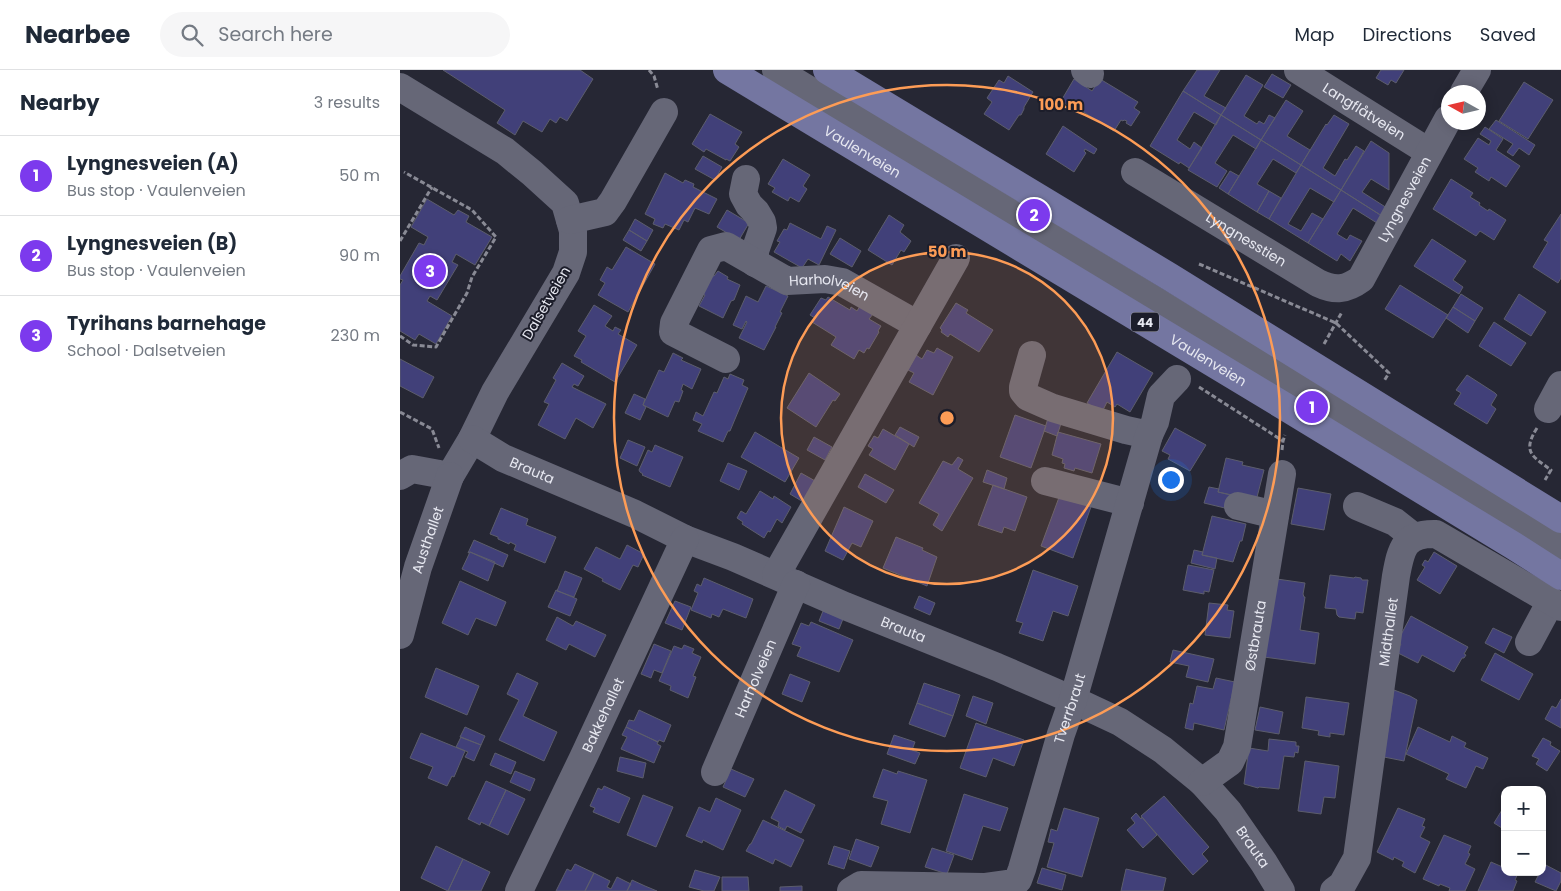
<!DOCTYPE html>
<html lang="en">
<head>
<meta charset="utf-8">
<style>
  :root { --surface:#fff; --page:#f6f6f7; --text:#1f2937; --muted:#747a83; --line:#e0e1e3; --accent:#7c3aed }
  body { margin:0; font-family:Poppins,sans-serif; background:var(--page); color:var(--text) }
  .controls { position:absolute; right:15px; bottom:15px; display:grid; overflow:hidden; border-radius:10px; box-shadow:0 2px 12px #0003 }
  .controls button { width:45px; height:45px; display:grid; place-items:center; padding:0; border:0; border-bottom:1px solid var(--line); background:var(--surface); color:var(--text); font:25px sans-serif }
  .compass { position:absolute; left:1041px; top:15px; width:45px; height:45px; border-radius:50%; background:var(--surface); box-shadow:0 2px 12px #0003; rotate:278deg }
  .you { position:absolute; left:770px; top:409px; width:18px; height:18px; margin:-12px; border:4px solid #fff; border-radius:50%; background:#1a73e8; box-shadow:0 0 0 8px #1a73e833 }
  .badge { display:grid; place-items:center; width:32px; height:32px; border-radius:50%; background:var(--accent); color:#fff; font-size:16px; font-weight:700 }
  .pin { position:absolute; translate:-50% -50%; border:2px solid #fff; box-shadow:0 1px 5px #0006 }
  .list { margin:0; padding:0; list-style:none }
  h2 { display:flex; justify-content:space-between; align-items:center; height:65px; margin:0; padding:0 20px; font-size:21px }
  h2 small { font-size:16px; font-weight:400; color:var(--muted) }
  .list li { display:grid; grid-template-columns:32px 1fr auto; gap:15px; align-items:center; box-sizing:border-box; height:80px; padding:0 20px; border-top:1px solid var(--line) }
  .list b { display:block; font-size:19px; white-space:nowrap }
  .list p { margin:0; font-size:16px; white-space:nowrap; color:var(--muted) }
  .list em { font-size:16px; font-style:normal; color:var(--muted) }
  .icon { flex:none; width:28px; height:28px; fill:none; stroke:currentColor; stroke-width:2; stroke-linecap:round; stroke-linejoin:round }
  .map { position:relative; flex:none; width:1161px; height:821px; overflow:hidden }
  header { display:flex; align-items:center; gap:30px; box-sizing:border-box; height:70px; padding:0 25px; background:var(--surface); border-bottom:1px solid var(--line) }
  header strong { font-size:24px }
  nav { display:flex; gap:28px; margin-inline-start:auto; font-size:18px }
  .search { width:350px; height:45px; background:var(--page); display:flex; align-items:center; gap:12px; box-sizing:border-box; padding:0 18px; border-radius:28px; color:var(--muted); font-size:19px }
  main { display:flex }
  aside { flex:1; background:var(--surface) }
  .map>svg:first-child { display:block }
</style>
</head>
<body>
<header>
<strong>Nearbee</strong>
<div class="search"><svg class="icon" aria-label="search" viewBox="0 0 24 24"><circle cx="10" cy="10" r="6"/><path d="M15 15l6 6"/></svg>Search here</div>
<nav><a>Map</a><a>Directions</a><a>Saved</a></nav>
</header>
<main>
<aside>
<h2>Nearby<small>3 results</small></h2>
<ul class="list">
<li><span class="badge">1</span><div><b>Lyngnesveien (A)</b><p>Bus stop · Vaulenveien</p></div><em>50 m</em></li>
<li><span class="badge">2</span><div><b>Lyngnesveien (B)</b><p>Bus stop · Vaulenveien</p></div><em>90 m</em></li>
<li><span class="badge">3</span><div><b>Tyrihans barnehage</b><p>School · Dalsetveien</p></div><em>230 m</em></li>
</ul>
</aside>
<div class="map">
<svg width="1161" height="821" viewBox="0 0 1161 821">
  <rect width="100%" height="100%" fill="#262734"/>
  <!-- building -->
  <path fill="#414079" stroke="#5c5d6c" d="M43 0H180L193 9 167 51 160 47 156 53 150 49 142 62 123 51 115 65 97 53 105 40Z
    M797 0H820L804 26 826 38 821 45 783 21Z
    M981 0H1004L996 13 991 10 988 15 976 8Z
    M872 4 891 15 883 28 864 17Z
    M846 5 863 15 844 46 857 54 859 51 864 54 869 45 875 48 861 70 821 45Z
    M608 6 633 22 624 37V39L621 45H619L609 60 584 44 592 32 587 28 599 10 604 13Z
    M674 9 692 21 700 9 738 32 734 38 740 42 731 56 726 53 727 51 724 50 723 51 721 50 714 61 682 41 680 43 661 31Z
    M1124 12 1153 30 1128 69 1099 51Z
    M783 21 821 45 816 55 794 42 777 70 790 79 794 72 802 78 789 98 780 92 779 94 750 76Z
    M886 30 903 41 887 66 910 80 901 95 861 70Z
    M310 44 342 62 335 74 339 77 330 91 326 89V90L306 79 304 82 292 74Z
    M821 45 861 70 856 79 833 65 815 93 827 101 817 117 788 100Z
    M934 45 949 54 923 98 935 106 945 89 947 90 956 76 964 81 941 120 901 95 926 54 927 55Z
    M1096 50 1135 75 1129 85 1119 78 1113 86 1107 82 1113 74 1089 59Z
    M663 56 697 79 694 84 685 79 684 81 686 83 674 102 646 84Z
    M1085 57 1103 69 1096 80 1120 96 1106 117 1091 107 1089 111 1075 102 1078 98 1064 89 1078 68 1089 75 1091 71 1080 64Z
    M861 70 901 95 896 103 873 89 857 114 869 121 857 142 828 124Z
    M971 71 989 83V120L971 109 962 122 987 138 982 146 941 120Z
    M303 86 322 97 315 110 295 99Z
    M383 89 410 105 403 116 407 119 399 132 390 127 388 131 372 122 375 118 368 114Z
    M901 95 941 120 934 132 910 118 888 154 901 161 912 143 923 149 908 173 869 149Z
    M830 101 839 106 828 124 819 118Z
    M265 103 283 113 285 110 294 114 293 117 317 129 309 144 295 138 288 152 284 150 279 160 265 154 263 158 253 154 255 149 245 144Z
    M1051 109 1073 123 1070 127 1080 133 1079 135 1088 141 1089 139 1106 150 1094 170 1080 161 1076 166 1033 139Z
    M941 120 982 146 977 153 953 138 937 164 947 170 950 165 962 171 950 191 941 184 937 191 908 173Z
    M869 121 881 128 869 149 857 142Z
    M27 129 54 145 58 140 69 146 66 152 92 167 75 195 56 184 52 192 58 195 37 230 30 226 27 231 52 246 36 274 19 264 15 270 0 261V215L3 210 0 209V206L19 173 24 175 28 167 11 157Z
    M327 140 349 153 339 170 317 157Z
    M1161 144V208L1158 213 1133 197 1148 172 1144 170Z
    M489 145 504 155 500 162 511 171 504 182 501 180 492 195 468 180Z
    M235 149 253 160 247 171 229 160Z
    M390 153 421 169 427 156 436 160 419 195 408 189 402 198 374 182 380 172 377 171 384 159 387 160Z
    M229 160 247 171 241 181 223 170Z
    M440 168 461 181 452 197 430 184Z
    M1032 169 1066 191 1053 210 1063 217 1059 224 1014 196Z
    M226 177 255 194 228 242 198 225 205 213 200 210 207 197 212 200Z
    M318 201 328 207 327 209 340 215 334 230 331 231 323 248 299 236 305 225 302 224 311 205 314 206Z
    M1000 215 1048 245 1033 268 985 239Z
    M366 216 388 226 380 242 382 243 375 257H376L364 280 339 268 347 252 346 251 342 259 333 255 346 226 358 232Z
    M1061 224 1083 238 1075 251 1053 237Z
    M1119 224 1146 242 1131 266 1104 249Z
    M428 227 450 240 451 237 457 241 460 236 473 244 469 249 481 256 478 261 479 262 469 279 467 278 464 283 459 280 454 289 431 275 436 267 412 252 415 248 410 245 421 228 426 230Z
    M556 233 568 240 566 243 593 260 579 282 550 264 548 267 541 262 542 260 540 258Z
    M194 235 212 246 205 256 213 261 215 257 221 260 218 264 237 275 215 312 181 292 182 290 174 286 186 266 178 261Z
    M1053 237 1075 251 1068 263 1046 248Z
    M1094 252 1126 273 1111 296 1079 276Z
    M537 278 553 287 533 325 509 312 514 303 508 300 516 285 522 289 527 280 534 283Z
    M717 282 753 303 730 342 717 334 715 337 707 332 702 342 687 333Z
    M273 283 283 288 281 290 301 299 292 319 283 314 281 320 283 321 279 332 275 331 268 347 243 335 259 300 264 302Z
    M0 289 34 307 23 328 0 316Z
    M162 293 184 306 178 316 174 314 172 317 206 334 193 358 176 348 165 369 138 355 149 334 144 332 156 310 153 308Z
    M409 303 440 324 435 331 433 330 416 357 387 338Z
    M330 304 344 310 342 315 348 318 330 361H328L323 372 298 361 302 354 293 350 296 342 303 346 314 322 317 323 324 307 328 309Z
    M1067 305 1095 323 1097 325 1091 335 1096 339 1087 354 1054 334 1061 323 1056 320Z
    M234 324 245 329 243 335 246 337 240 350 225 343Z
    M650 342 663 347 657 366 644 361Z
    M615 345 646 356 631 398 600 387Z
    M500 357 519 367 514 377 495 365Z
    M775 358 806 375 790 401 768 389 770 385 762 381Z
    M483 359 509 374 495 400 469 385 473 379 468 376 474 366 478 368Z
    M355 362 399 388 385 412 341 387Z
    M658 362 701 374 692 403 675 398 674 401 664 398 665 394 662 393 663 389 652 385Z
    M414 367 432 377 425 390 407 380Z
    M228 370 245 377 237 396 220 388Z
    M255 375 283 387 270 417 242 405 243 404 240 402 239 400 248 380 252 382Z
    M558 387 563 390 558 399 573 408 542 461 533 455 539 444 519 433 543 391 552 395Z
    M826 388 843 392 842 395 864 400 856 431 818 422Z
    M328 393 347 401 339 420 320 411Z
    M587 400 607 408 604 419 583 412Z
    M401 403 417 412 405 433 390 424Z
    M465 404 494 420 486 433 458 417Z
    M593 415 627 427 615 461 604 457 602 463 578 455Z
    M809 417 819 419 818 422 832 425 829 439 804 433Z
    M898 418 931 424 924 460 891 454Z
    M360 421 373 429 374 426 391 437 382 453 377 449 370 462 368 461 364 468 342 454 343 452 337 448 341 441 346 444Z
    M661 422 693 431 673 488 641 476Z
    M444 437 473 451 461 477 452 473 443 490 425 481Z
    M101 438 128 449 126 455 156 467 145 493 114 480 116 475 110 472 109 474 98 469V467L90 464Z
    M812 446 846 454 842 471H840L833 492 802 485Z
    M496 467 523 478 522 480 537 487 527 516 483 498Z
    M74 470 108 485 103 497 70 482 68 483Z
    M227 475 244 484 238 497 233 495 220 520 202 511 203 509 184 499 196 477 220 489Z
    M794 480 803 482 802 485 817 488 815 499 791 493Z
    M70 482 95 492 88 511 62 499Z
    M1034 482 1057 496 1040 524 1017 510 1025 497 1022 495 1025 490 1028 492Z
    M788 495 814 500 809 522 804 521V524L783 520Z
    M633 500 678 516 668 546 653 541 643 571 619 563 623 553 616 551Z
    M165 501 182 508 174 527 157 521Z
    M930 505 954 508 955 507 961 508 962 510H968L963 543 956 542 955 549 939 547 937 545 936 539 925 538Z
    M304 508 353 529 346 548 323 539 319 547 312 544 311 548 291 540 298 523 294 521 297 514 301 516Z
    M877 509 905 513 903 524 904 527H905L900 560 919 563 915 594 864 587Z
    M60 511 106 532 96 556 76 548 68 565 42 553Z
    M156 520 177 529 170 546 148 537Z
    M519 526 535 533 530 545 514 538Z
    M275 531 291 537 282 560 265 553Z
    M809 533 828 535 827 540 834 541 830 568 805 565Z
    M423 541 443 549 439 559 419 551Z
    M1011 546 1068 577 1064 584 1066 585 1064 588H1062L1054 602 1022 585 1018 593 996 582 1001 574 997 572Z
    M157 547 173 556 176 551 206 565 195 587 169 574 166 580 146 570Z
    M411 552 453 570 439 602 397 586 401 577 392 574 401 553 409 556Z
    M1093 558 1112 567 1104 583 1085 573Z
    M254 574 271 581 262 603 254 600 251 608 241 604Z
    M284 575 294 579 292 583 301 587 293 606 296 607 288 628 270 620 271 616 259 611 274 576 282 579Z
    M773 580 814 589 808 612 786 607 789 596 770 592Z
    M1095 583 1133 604 1119 630 1081 610Z
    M36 598 79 616 67 645 25 627Z
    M117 603 138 613 123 646 157 662 144 691 99 670 119 630 107 624Z
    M390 604 410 612 402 632 382 624Z
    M816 608 835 612 824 660 794 653 793 660 785 658 790 633 793 634 797 616 813 619Z
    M524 613 560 625 553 646 517 633Z
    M994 620 1010 626 1017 630 1004 691 984 687Z
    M573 626 593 633 586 654 566 646Z
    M906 627 949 633 944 665 930 663V667L918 665 919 661 902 658Z
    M1161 629V658L1145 649 1152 636 1156 638Z
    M517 633 553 646 545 667 509 654Z
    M860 637 883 642 879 664 855 660Z
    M239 640 271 655 264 672 259 670 258 672 226 657 229 650 234 651Z
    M576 653 624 670 614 696 593 688 586 707 560 698Z
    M65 657 85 666 81 675 60 667Z
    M226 657 258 672 257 674 261 676 254 693 221 679 227 667 222 665Z
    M1018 657 1050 672 1052 666 1066 673 1064 677 1088 688 1083 699 1076 696 1066 718 1046 709 1049 704 1006 684Z
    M21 663 65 681 54 707 52 706 47 716 28 708 33 697 10 688Z
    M494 665 515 672 512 680 520 683 515 694 487 684Z
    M61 667 81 675 74 691 65 687 68 682 56 677Z
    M1143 668 1151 672 1150 675 1160 681 1147 701 1136 694 1139 689 1132 686Z
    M869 669 896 672V676H899L898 683 895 682 894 687 884 686 879 719 859 717 858 718 844 714 849 678 868 681Z
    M95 683 116 692 111 704 90 695Z
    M220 687 246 693 243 708 217 701Z
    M905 691 939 696 935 728 924 727 921 744 898 741Z
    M331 699 354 709 345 727 323 717Z
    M483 699 497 704 498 701 527 710 510 763 481 754 488 731 473 727Z
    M115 701 135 709 130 721 110 712Z
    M86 711 106 720 89 756 81 752 80 755 68 749Z
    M204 716 230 728 219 753 193 742 195 738 190 736 198 718 202 720Z
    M106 720 125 729 108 765 89 756Z
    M385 720 415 735 401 763 387 756 385 760 378 756 379 752 371 748Z
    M564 724 608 738 600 761 583 756 572 790 546 781Z
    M243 725 273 737 256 777 227 765Z
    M764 726 809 777 802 784 808 791 793 805 741 746Z
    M316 728 341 740 323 780 303 770 302 773 286 766 299 737 310 742Z
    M1105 735V760L1094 753Z
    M664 738 699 748 682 807 647 797 654 773 648 772 651 759 657 761Z
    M998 738 1025 749 1022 756 1025 757 1020 767 1030 772 1015 803 1002 796 1004 792 994 787 993 790 977 782Z
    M736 743 741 749 742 747 757 765 743 778 727 760 735 753 731 748Z
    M363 750 404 770 391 797 375 789 373 794 346 781 350 774H351Z
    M1044 765 1071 776 1068 783 1070 784 1065 794 1075 799 1065 821H1049L1050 818 1040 814 1039 816 1023 809Z
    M456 769 479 777 471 797 449 789Z
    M36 776 63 789 48 821 21 808Z
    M434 776 450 781 444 799 428 794Z
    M532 778 554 785 547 804 525 797Z
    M63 789 90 802 81 821H48Z
    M1091 792 1105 798V802L1118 803 1115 810 1117 811 1113 821H1078Z
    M175 794 194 803 185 821H156L167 799 171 801Z
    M1144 794 1161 803V811L1156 821 1135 812 1140 802H1142Z
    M642 798 666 805 662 820 637 813Z
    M726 799 766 808 763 821H721Z
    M295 800 320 807 314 821H304L289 817Z
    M194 803 210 811 207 817 211 819 217 807 231 814 227 821H185Z
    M322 807H348L349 821H322Z
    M232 810 245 816 257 821H227Z
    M402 816V821H380V817Z"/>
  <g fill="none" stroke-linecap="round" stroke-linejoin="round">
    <!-- path -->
    <path stroke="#898a95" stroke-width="3" stroke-dasharray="5 2.5" stroke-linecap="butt" d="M249 0 254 6 258 20
      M0 171 32 117
      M799 194 936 253 989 303 984 311
      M0 266 13 275 36 277 67 223 72 207 96 167 72 140 4 102
      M924 274 942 242
      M799 317 883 371
      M0 342 32 359 39 378
      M1137 358C1122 382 1132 386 1151 400L1145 410
      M882 380 883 371 885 365"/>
    <!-- minor -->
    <g stroke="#666777" stroke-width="28">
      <path d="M376 0 1161 477"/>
      <path d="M685 0 690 4"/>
      <path id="s1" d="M898 0 1029 82"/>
      <path d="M0 17 105 81 132 103 165 133 173 161V182L166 203 95 322 72 369 50 406 12 399 0 406"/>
      <path d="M1064 22 1077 0"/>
      <path id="s2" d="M735 102 918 213C935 221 946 220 961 209L1048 49"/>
      <path d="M346 109 343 124 349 135 356 142 362 152 363 158 355 181V193"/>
      <path d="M170 150 205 142 213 131 264 42"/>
      <path d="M632 285 623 317V321L628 327 653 338 726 360 749 365"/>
      <path id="s3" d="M326 289 273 262 274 253 311 180 326 176 387 211 425 209 442 212 518 255"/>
      <path d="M1148 339 1161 315"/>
      <path id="s4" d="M72 369 103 388 235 444 285 469 333 487 445 536 597 597 673 630 720 652 763 680 802 712 828 741 864 793 881 821"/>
      <path d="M645 411 730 433"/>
      <path d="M838 436 875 445"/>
      <path d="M957 436 995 452 1014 467"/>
      <path d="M376 505 556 188"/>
      <path id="s5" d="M0 565 18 497 50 406"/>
      <path d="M1129 572 1151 531"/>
      <path id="s6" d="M315 702 396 514"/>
      <path id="s7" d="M802 712 830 692 837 677 882 404"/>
      <path id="s8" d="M119 821 183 688 285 469"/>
      <path id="s9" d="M451 821 461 815 584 817 613 813 618 810 622 799 661 664 673 630 700 536 749 365 755 352 761 326 777 309"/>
      <path id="s10" d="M934 821 942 815 957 788 996 506C1001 479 1004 463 1036 464L1161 537"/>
    </g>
    <!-- major -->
    <g stroke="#7476a1" stroke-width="28">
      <path id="s11" d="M327 0 884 336 1114 476 1161 506"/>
      <path d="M427 0 770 207 1161 449"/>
    </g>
  </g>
  <!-- distance rings -->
  <circle cx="547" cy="348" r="166" fill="#fd9c56" fill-opacity=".12"/>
  <g fill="none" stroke="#fd9c56" stroke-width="2.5">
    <circle cx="547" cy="348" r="166"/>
    <circle cx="547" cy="348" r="333"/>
  </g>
  <g text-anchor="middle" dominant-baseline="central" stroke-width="4" stroke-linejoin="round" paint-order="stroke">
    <!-- shield labels -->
    <rect fill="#1c1d2a" stroke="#aaabb5" stroke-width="1" x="731" y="242.5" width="28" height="19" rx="4"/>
    <g font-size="12" font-weight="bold" fill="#e7e8f1">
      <text x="745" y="252">44</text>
    </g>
    <!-- street labels -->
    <g font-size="14" fill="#e7e8f1" stroke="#1c1d2a">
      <text stroke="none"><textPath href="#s1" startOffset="78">Langflåtveien</textPath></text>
      <text stroke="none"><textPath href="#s11" startOffset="158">Vaulenveien</textPath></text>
      <text stroke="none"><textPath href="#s2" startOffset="351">Lyngnesveien</textPath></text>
      <text stroke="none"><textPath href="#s2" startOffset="130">Lyngnesstien</textPath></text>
      <text stroke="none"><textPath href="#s3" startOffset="280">Harholveien</textPath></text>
      <text transform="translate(146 233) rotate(-60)">Dalsetveien</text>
      <text stroke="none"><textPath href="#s11" startOffset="562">Vaulenveien</textPath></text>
      <text stroke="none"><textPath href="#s4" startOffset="68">Brauta</textPath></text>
      <text stroke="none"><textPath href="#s5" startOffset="99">Austhallet</textPath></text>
      <text stroke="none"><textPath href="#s4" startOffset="472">Brauta</textPath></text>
      <text stroke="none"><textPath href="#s10" startOffset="269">Midthallet</textPath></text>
      <text stroke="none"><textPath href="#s7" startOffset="164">Østbrauta</textPath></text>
      <text stroke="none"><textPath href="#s6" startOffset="102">Harholveien</textPath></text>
      <text stroke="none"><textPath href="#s9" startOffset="349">Tverrbraut</textPath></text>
      <text stroke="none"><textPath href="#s8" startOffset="195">Bakkehallet</textPath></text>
      <text stroke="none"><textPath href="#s4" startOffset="892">Brauta</textPath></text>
    </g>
  </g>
  <circle cx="547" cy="348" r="8" fill="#fd9c56" stroke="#1c1d2a" stroke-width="2.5"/>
  <g font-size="15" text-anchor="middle" font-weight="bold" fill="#fd9c56" stroke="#1c1d2a" stroke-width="4" stroke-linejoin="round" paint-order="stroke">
    <text x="661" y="40">100 m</text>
    <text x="547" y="187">50 m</text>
  </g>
</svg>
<div class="controls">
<button>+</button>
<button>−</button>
</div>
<svg class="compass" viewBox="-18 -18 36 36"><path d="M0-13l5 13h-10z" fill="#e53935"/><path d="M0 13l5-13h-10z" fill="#747a83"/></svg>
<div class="you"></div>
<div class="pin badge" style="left:912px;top:337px">1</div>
<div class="pin badge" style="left:634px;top:145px">2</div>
<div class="pin badge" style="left:30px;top:201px">3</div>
</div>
</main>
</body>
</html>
